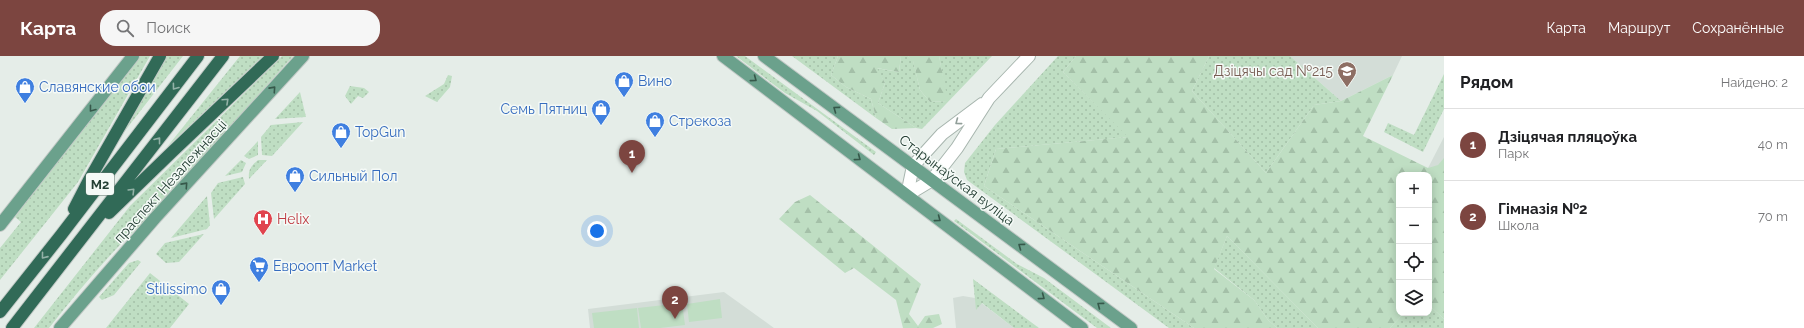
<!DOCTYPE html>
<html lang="ru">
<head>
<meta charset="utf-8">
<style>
  :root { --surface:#fff; --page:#f6f6f6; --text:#202124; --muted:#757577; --line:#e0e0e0; --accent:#7c4540 }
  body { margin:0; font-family:Raleway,sans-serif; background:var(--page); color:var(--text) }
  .controls { position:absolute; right:12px; bottom:12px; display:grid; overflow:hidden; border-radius:8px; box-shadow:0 2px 10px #0003 }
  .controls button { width:36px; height:36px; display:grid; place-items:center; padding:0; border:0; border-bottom:1px solid var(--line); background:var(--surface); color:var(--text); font:20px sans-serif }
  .you { position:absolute; left:597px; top:175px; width:14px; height:14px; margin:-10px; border:3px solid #fff; border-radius:50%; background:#1a73e8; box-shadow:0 0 0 6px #1a73e833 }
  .badge { display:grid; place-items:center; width:26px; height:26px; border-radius:50%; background:var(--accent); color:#fff; font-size:13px; font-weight:700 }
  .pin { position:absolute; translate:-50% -33px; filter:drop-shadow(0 1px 2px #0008) }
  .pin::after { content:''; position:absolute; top:21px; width:14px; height:12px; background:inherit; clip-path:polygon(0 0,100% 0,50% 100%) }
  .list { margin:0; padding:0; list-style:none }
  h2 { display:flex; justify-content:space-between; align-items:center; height:52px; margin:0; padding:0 16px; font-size:17px }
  h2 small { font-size:13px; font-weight:400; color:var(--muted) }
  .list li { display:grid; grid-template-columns:26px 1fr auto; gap:12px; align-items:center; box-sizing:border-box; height:72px; padding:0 16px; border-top:1px solid var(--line) }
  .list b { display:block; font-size:15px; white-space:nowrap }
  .list p { margin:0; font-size:13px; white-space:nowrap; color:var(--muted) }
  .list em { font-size:13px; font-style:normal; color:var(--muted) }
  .icon { flex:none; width:22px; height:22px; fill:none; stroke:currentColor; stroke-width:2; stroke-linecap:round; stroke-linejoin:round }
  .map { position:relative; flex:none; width:1444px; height:272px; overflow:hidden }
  header { display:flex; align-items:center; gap:24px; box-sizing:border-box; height:56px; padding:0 20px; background:var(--accent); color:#fff }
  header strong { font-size:19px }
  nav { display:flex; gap:22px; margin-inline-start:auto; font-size:14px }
  .search { width:280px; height:36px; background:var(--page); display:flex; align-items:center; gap:10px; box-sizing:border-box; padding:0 14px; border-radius:16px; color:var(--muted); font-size:15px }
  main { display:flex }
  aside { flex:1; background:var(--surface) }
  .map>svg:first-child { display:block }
</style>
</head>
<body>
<header>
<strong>Карта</strong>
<div class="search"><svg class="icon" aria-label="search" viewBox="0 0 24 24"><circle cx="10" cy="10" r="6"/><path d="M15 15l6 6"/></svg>Поиск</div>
<nav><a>Карта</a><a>Маршрут</a><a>Сохранённые</a></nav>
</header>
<main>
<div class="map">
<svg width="1444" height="272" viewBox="0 0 1444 272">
  <defs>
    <pattern id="grass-dots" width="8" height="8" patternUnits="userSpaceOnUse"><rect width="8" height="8" fill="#bfdec3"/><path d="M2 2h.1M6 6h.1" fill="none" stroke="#a4c0a8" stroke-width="1.8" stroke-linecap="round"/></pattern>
    <pattern id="forest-firs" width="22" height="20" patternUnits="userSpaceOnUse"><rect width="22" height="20" fill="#bfdec3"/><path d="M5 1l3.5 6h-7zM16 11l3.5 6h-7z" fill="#a4c0a8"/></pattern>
  </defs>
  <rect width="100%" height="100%" fill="#e5ede8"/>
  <!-- built -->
  <path fill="#d3ddd7" d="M1290 0H1402L1393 19 1341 45Z
    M1444 81V120L1428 112Z
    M724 236 774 272H590L588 253Z
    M963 240 975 242 1014 272H956L953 242Z"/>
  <!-- grass -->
  <path fill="url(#grass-dots)" d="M137 0H150L78 126 0 224V192L21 166 15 161Z
    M166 0H183L114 89Z
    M240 0H263L167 91Z
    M282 0H293L152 159C113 192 81 232 49 272H34L130 150Z
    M736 0H745L876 96 874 99 817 55 785 37Z
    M792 0H838L831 19 846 31 871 43 876 62Z
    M901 0H908L913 4 920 34 930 46 947 45 939 0H992L922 73 916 72 878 47 885 27 876 12 899 16Z
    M1058 0H1076L1063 16 1129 81 996 93 984 130 1194 272H1169L967 124 964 116 965 107 995 69Z
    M1209 0H1290L1341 45 1314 49 1266 117 1192 35Z
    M1444 18V53L1423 96 1384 76 1388 67 1414 79Z
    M448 19 452 20 450 31 437 46 425 40 444 28Z
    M350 30 364 32 369 36 363 42 358 40 351 48 345 40Z
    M300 36 306 61 275 63Z
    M303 66 272 100 262 99 261 81 271 69Z
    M258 85V99L249 103 244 100Z
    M241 104 246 107 242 116 225 120Z
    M258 104H267L249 123C248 114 251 110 258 104Z
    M243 121 245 128 214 163 211 137 218 127Z
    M207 140 210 169 207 173 171 182Z
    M956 163 1017 208 1044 222 1111 272H1097L954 165Z
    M204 178 179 206 166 207 156 198 165 187Z
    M1227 180 1318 272H1277L1268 264 1254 244 1214 212Z
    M138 204 141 206 114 239 102 244 99 241 129 207Z
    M150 217 189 248 170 272H106Z
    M973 223 1039 272H1014L982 247 976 254Z
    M1429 249 1444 263V272H1390L1404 257H1429Z"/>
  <!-- forest -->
  <path fill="url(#forest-firs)" d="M838 0H901L899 16 877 12 885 27 878 47 916 72 892 73 876 62 871 43 846 31 831 19Z
    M908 0H939L948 45 930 46 920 34 913 5Z
    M1076 0H1209L1192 35 1266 117 1314 49 1341 45 1393 19 1363 80 1428 112 1438 109 1444 102V263L1429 249V119H1399V257H1404L1390 272H1318L1227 180 1214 213 1254 244 1268 264 1277 272H1194L984 130 996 93 1128 81 1063 16Z
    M810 139 921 228 909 258 918 270 925 260 939 258 942 268 933 272H903L896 244 854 212 845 217 779 163 795 146Z"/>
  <!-- garden -->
  <path fill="#bfdec3" d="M720 243 722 262 689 266 687 248Z
    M682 247 685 269 660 272H641L638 252Z
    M637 252 639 272H594L592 257Z"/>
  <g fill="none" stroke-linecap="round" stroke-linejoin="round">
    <defs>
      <path id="minor" d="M907 139 932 124 957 92 989 42 1029 0
        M907 139 913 110 942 78 982 48"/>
      <path id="major" d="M723 0 1082 272
        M764 0 1131 272
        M0 169 133 0
        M60 272 155 162 303 0"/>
      <path id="highway" d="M74 153 89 124 160 0
        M109 157 172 96 273 0
        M0 256 61 179 198 0
        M12 272 223 0"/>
    </defs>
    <!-- minor casing -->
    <use href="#minor" stroke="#a7b5ae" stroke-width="14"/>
    <!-- major casing -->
    <use href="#major" stroke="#c2c9c6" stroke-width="14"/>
    <!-- highway casing -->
    <use href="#highway" stroke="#c2c9c6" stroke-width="14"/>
    <!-- minor -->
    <use href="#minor" stroke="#fff" stroke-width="12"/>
    <!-- major -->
    <use href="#major" stroke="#6ba18c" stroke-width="12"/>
    <!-- highway -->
    <use href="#highway" stroke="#316a57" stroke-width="12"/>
  </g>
  <!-- one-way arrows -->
  <defs><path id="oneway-chevron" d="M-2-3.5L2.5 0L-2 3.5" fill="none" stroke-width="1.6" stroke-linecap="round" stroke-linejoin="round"/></defs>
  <g stroke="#36584a">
    <use href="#oneway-chevron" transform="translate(754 23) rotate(37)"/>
    <use href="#oneway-chevron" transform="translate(273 33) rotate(-48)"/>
    <use href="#oneway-chevron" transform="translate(92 53) rotate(128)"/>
    <use href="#oneway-chevron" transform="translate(836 53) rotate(-144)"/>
    <use href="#oneway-chevron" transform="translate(858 102) rotate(37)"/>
    <use href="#oneway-chevron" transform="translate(185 129) rotate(-48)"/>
    <use href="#oneway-chevron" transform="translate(938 163) rotate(37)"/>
    <use href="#oneway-chevron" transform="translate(1021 190) rotate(-144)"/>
    <use href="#oneway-chevron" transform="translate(1042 241) rotate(37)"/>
    <use href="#oneway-chevron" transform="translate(1100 249) rotate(-143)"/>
  </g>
  <g stroke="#93b2a7">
    <use href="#oneway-chevron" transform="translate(175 31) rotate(127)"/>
    <use href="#oneway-chevron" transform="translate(226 45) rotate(-43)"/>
    <use href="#oneway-chevron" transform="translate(158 84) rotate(-52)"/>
    <use href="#oneway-chevron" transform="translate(132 135) rotate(-45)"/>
    <use href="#oneway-chevron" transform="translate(44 200) rotate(129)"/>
  </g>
  <use stroke="#929f9a" href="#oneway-chevron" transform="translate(958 66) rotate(143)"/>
  <!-- icons -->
  <defs>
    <symbol id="school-pin" viewBox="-11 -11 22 30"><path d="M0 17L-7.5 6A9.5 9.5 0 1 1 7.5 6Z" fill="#8d6e63" stroke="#f5faf7"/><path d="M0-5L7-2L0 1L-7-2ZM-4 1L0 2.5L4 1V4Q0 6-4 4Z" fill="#fff"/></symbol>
    <symbol id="shop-pin" viewBox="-11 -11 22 30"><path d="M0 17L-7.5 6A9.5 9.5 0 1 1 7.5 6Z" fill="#3f7fe0" stroke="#f5faf7"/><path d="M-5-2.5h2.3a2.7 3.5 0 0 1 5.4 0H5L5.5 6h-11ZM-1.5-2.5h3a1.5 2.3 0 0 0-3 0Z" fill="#fff"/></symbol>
    <symbol id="hospital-pin" viewBox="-11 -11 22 30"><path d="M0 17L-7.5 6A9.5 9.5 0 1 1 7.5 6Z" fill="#e0444e" stroke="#f5faf7"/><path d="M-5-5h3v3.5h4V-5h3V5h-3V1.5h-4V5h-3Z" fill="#fff"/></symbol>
    <symbol id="supermarket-pin" viewBox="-11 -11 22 30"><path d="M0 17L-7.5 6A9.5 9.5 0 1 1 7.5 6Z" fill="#3f7fe0" stroke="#f5faf7"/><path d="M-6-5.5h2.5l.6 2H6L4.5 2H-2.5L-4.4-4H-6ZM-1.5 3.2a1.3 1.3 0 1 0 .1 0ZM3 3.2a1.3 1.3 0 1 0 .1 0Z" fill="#fff"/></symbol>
  </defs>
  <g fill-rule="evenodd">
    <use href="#school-pin" x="1336" y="4" width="22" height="30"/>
    <use href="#shop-pin" x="613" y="14" width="22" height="30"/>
    <use href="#shop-pin" x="14" y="20" width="22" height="30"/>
    <use href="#shop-pin" x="590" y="42" width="22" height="30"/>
    <use href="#shop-pin" x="644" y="54" width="22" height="30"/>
    <use href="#shop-pin" x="330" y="65" width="22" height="30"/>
    <use href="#shop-pin" x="284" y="109" width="22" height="30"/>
    <use href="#hospital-pin" x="252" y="152" width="22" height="30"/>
    <use href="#supermarket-pin" x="248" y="199" width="22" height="30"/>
    <use href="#shop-pin" x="210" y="222" width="22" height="30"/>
  </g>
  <g text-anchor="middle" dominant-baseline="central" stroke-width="3" stroke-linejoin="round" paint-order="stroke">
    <!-- shield labels -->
    <rect fill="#f5faf7" stroke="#63776e" stroke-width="1" x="86" y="117" width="28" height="22" rx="3"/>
    <g font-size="13" font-weight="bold" fill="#243f34">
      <text x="100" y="128">М2</text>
    </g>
    <!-- education labels -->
    <g font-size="14" fill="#785e54" stroke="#f5faf7" text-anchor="end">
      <text x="1333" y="15">Дзіцячы сад №215</text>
    </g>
    <!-- shop labels -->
    <g font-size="14" fill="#366cbe" stroke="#f5faf7" text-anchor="start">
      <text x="638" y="25">Вино</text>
      <text x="39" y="31">Славянские обои</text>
      <text x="587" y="53" text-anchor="end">Семь Пятниц</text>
      <text x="669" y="65">Стрекоза</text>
      <text x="355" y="76">TopGun</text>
      <text x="309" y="120">Сильный Пол</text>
      <text x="273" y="210">Евроопт Market</text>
      <text x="207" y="233" text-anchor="end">Stilissimo</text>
    </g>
    <!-- street labels -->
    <g font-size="14" fill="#243f34" stroke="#f5faf7">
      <text transform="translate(957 124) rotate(37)">Старынаўская вуліца</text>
      <text transform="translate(170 125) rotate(-48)">праспект Незалежнасці</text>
    </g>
    <!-- health labels -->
    <g font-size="14" fill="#be3a42" stroke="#f5faf7" text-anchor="start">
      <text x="277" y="163">Helix</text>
    </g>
  </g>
</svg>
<div class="controls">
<button>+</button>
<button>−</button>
<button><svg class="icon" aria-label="locate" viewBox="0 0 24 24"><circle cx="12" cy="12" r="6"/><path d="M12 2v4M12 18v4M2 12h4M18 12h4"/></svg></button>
<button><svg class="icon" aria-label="layers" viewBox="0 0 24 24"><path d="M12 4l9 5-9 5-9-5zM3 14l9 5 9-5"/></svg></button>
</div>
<div class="you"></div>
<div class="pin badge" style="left:632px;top:117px">1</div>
<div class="pin badge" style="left:675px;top:263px">2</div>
</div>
<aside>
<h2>Рядом<small>Найдено: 2</small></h2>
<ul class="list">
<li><span class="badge">1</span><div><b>Дзіцячая пляцоўка</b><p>Парк</p></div><em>40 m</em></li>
<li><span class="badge">2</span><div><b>Гімназія №2</b><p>Школа</p></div><em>70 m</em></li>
</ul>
</aside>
</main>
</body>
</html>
